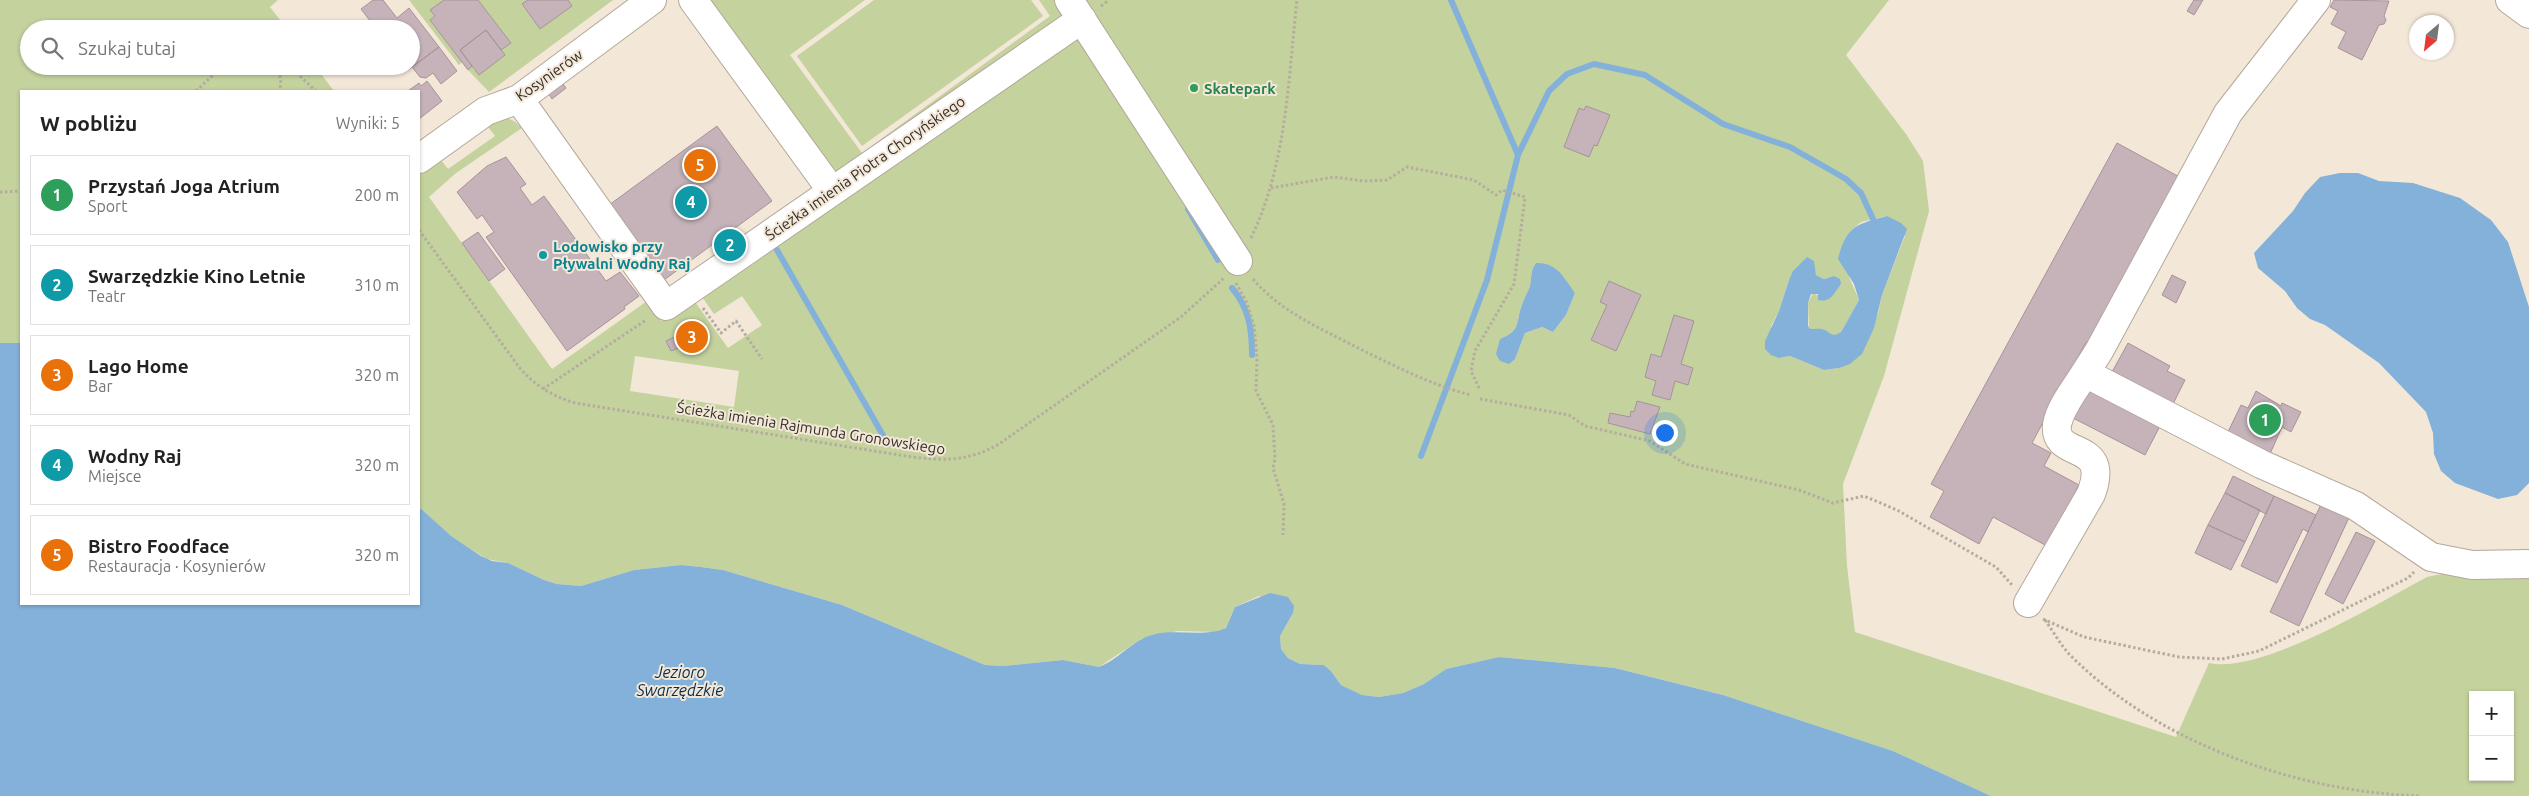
<!DOCTYPE html>
<html lang="pl">
<head>
<meta charset="utf-8">
<style>
  :root { --surface:#fff; --page:#f2f2f2; --text:#222; --muted:#767676; --line:#e0e0e0; --accent:#6338b0 }
  body { margin:0; font-family:Ubuntu,sans-serif; background:var(--page); color:var(--text) }
  .controls { position:absolute; right:15px; bottom:15px; display:grid; overflow:hidden; border-radius:0px; box-shadow:0 1px 4px #0004 }
  .controls button { width:45px; height:45px; display:grid; place-items:center; padding:0; border:0; border-bottom:1px solid var(--line); background:var(--surface); color:var(--text); font:25px sans-serif }
  .compass { position:absolute; left:2409px; top:15px; width:45px; height:45px; border-radius:50%; background:var(--surface); box-shadow:0 1px 4px #0004; rotate:208deg }
  .you { position:absolute; left:1664px; top:432px; width:18px; height:18px; margin:-12px; border:4px solid #fff; border-radius:50%; background:#1a73e8; box-shadow:0 0 0 8px #1a73e833 }
  .badge { display:grid; place-items:center; width:32px; height:32px; border-radius:50%; background:var(--accent); color:#fff; font-size:16px; font-weight:700 }
  .pin { position:absolute; translate:-50% -50%; border:2px solid #fff; box-shadow:0 1px 5px #0006 }
  .list { margin:0; padding:0; list-style:none }
  h2 { display:flex; justify-content:space-between; align-items:center; height:65px; margin:0; padding:0 20px; font-size:21px }
  h2 small { font-size:16px; font-weight:400; color:var(--muted) }
  .list li { display:grid; grid-template-columns:32px 1fr auto; gap:15px; align-items:center; box-sizing:border-box; height:80px; margin:0 10px 10px; padding:0 10px; border:1px solid var(--line); border-radius:0px }
  .list b { display:block; font-size:19px; white-space:nowrap }
  .list p { margin:0; font-size:16px; white-space:nowrap; color:var(--muted) }
  .list em { font-size:16px; font-style:normal; color:var(--muted) }
  .icon { flex:none; width:28px; height:28px; fill:none; stroke:currentColor; stroke-width:2; stroke-linecap:round; stroke-linejoin:round }
  .map { position:relative; flex:none; width:2529px; height:796px; overflow:hidden }
  .search { position:absolute; background:var(--surface); box-shadow:0 1px 4px #0004; left:20px; top:20px; width:400px; height:55px; display:flex; align-items:center; gap:12px; box-sizing:border-box; padding:0 18px; border-radius:28px; color:var(--muted); font-size:19px }
  .panel { position:absolute; background:var(--surface); box-shadow:0 1px 4px #0004; left:20px; top:90px; width:400px; height:515px; border-radius:0px }
  .map>svg:first-child { display:block }
</style>
</head>
<body>
<div class="map">
<svg width="2529" height="796" viewBox="0 0 2529 796">
  <rect width="100%" height="100%" fill="#f3e7d8"/>
  <!-- green -->
  <path fill="#c4d29d" fill-rule="evenodd" d="M0 0H278L270 7 287 29H29V66H315L334 91H21V343H0Z
    M409 0H444L431 10 435 16 430 20 462 62 459 65Z
    M478 0H528L522 5 540 29 572 6 568 0H613L489 92 468 70 472 66 479 75 505 55 501 50 511 43Z
    M707 0H865L790 55 862 153 1050 16 1039 0H1889L1846 55 1906 134 1923 161 1929 211 1884 376 1843 484 1847 566 1855 632 2176 737 2209 663C2261 675 2380 602 2427 577 2459 568 2497 575 2529 576V796H1991L1893 751 1723 695 1615 668 1499 657 1446 669 1424 684 1403 693 1379 697 1362 695 1341 685 1331 671 1324 665 1300 664 1288 658 1281 649 1280 636 1293 613 1259 596 1235 607 1226 628 1215 632 1178 631 1141 639 1099 667 1063 660 1003 666 985 665 842 605 723 570 701 567 681 565 634 570 581 586 557 584 544 580 508 563 487 559 450 536 419 507V167L438 156 448 169 495 136 485 123C503 117 508 114 522 128L456 173 429 197 552 369 647 301 661 321 693 299 728 348 762 325 742 296 714 314 700 294 845 173H834ZM1887 216 1905 236 1882 295 1878 314 1839 368 1824 370 1790 356 1779 358 1771 326 1779 311 1789 280 1813 265 1816 275 1824 279 1831 277 1841 284 1837 289 1819 296 1813 293 1808 303 1809 328 1836 336 1841 332 1859 300 1849 277 1852 230 1861 222ZM1536 263 1575 293 1566 315 1553 332 1542 327 1525 333 1515 359 1500 339C1522 330 1515 323 1522 305 1524 298 1528 292 1530 286 1532 277 1530 271 1536 263ZM635 356 739 371 734 407 630 391ZM2473 695H2510V777H2473Z
    M874 0H1031L1043 16 862 146 797 56Z"/>
  <!-- water -->
  <path fill="#84b1da" d="M2340 173H2358L2379 181 2413 183 2460 198 2491 220 2508 242 2529 307V483L2517 495 2498 499 2455 483 2441 471 2434 454 2433 433 2426 412 2379 363 2325 325 2310 319 2297 308 2285 291 2258 268 2254 253 2293 211 2305 193 2320 177Z
    M1887 216 1901 223 1907 229 1882 295 1874 328 1862 354 1850 364 1839 368 1824 370 1790 356 1779 358 1771 355 1765 349V341L1779 311 1789 280 1793 271 1807 257 1814 261 1816 275 1824 279 1834 276 1840 279 1841 284C1834 293 1831 303 1818 300V294H1811L1808 303V325L1809 328C1814 330 1817 328 1822 329 1830 331 1831 339 1841 332L1859 300 1854 284 1838 259C1846 226 1857 224 1887 216Z
    M1536 263C1557 262 1564 278 1575 293L1566 315 1553 332 1542 327 1525 333 1515 359 1509 364 1500 361 1496 354 1500 339C1522 330 1515 323 1522 305 1524 298 1528 292 1530 286 1532 277 1530 271 1536 263Z
    M0 343H21V604H419V507L451 536 481 556 492 561 508 563 544 580 557 584 581 586 634 570 681 565 701 567 723 570 842 605 985 665 1003 666 1063 660 1099 667C1118 660 1131 641 1152 635 1176 628 1203 638 1226 628L1235 607 1270 593 1288 597 1294 606 1293 613 1280 636 1281 649 1288 658 1300 664 1324 665 1331 671 1341 685 1362 695 1379 697 1403 693 1424 684 1446 669 1499 657 1615 668 1723 695 1893 751 1991 796H0Z"/>
  <g fill="none" stroke-linecap="round" stroke-linejoin="round">
    <!-- stream -->
    <path stroke="#84b1da" stroke-width="6" d="M1518 155 1549 91 1567 74 1594 64 1645 75 1723 124 1790 147 1846 179 1861 193 1873 219
      M1188 209 1218 260
      M777 250 884 437
      M1232 288C1249 308 1252 329 1252 355
      M1421 456 1487 280 1518 155 1451 0"/>
  </g>
  <!-- building -->
  <path fill="#c6b3ba" stroke="#a6939a" d="M373 0H383L397 18 409 8 439 47 408 70 405 66H411V29H370L374 26 361 9Z
    M444 0H478L511 43 501 50 486 30 460 50 472 66 468 70 430 20 435 16 430 10Z
    M528 0H568L572 6 540 29 522 4Z
    M2194 0H2203L2194 15 2187 11Z
    M2334 0 2389 1 2384 16 2386 20 2384 24 2379 25 2362 60 2338 48 2346 32 2331 24 2338 11 2330 7Z
    M486 30 505 55 479 75 460 50Z
    M439 47 457 71 441 84 433 73 426 78 420 77 412 67Z
    M427 81 442 101 419 119V91H408L419 83 421 86Z
    M561 81 566 88 552 99 547 91Z
    M1586 106 1610 115 1597 146 1594 145 1589 157 1564 147 1579 108 1584 110Z
    M717 126 772 201 664 280 609 205Z
    M2117 143 2185 180 2095 347 2086 342 2032 443 2051 453 2044 466 2079 485 2047 546 1993 517 1979 544 1930 517 1944 491 1931 484Z
    M506 157 526 184 520 188 532 205 544 196 606 281 620 272 639 296 624 307 625 309 567 351 486 237 494 232 482 215 477 219 457 192 487 166Z
    M478 232 505 269 489 281 462 243Z
    M2172 275 2186 282 2176 303 2162 295Z
    M1609 281 1641 295 1616 351 1591 340 1607 305 1600 302Z
    M1674 315 1694 321 1681 364 1693 368 1688 385 1675 381 1670 400 1652 395 1656 381 1645 377 1651 354 1661 357Z
    M697 322 708 330 707 344 699 349 683 346 671 351 666 341 681 334 688 324Z
    M2128 343 2170 366 2167 371 2185 380 2173 404 2112 372Z
    M2087 387 2160 426 2145 455 2071 417Z
    M2256 391 2281 406 2282 403 2301 412 2291 432 2282 427 2269 456 2226 436 2241 405 2248 408Z
    M1637 401 1660 407 1650 434 1608 423 1610 413 1630 417 1631 411 1634 412Z
    M2233 476 2274 496 2266 514 2225 493Z
    M2225 493 2260 510 2245 542 2208 525Z
    M2274 496 2316 515 2308 532 2303 529 2277 583 2241 566Z
    M2324 498 2352 511 2299 626 2270 612Z
    M2208 525 2245 542 2231 570 2195 553Z
    M2356 532 2375 541 2343 604 2325 594Z"/>
  <g fill="none" stroke-linecap="round" stroke-linejoin="round">
    <defs>
      <path id="minor" d="M693 0 832 191
        M1069 0 1238 261
        M2510 0 2529 14
        M519 99 666 306 1082 19
        M419 159 486 111 519 99 652 0
        M2085 373 2099 351 2228 113 2316 0
        M2028 603 2091 494C2112 438 2053 461 2057 425 2060 407 2076 388 2085 373L2261 464 2356 506 2431 557 2472 565 2529 564"/>
    </defs>
    <!-- minor casing -->
    <use href="#minor" stroke="#b3a89a" stroke-width="30"/>
    <!-- path -->
    <path stroke="#b5aca0" stroke-width="3" stroke-dasharray="2.5 2.5" stroke-linecap="butt" d="M1101 6 1109 0
      M276 66 281 79 280 91
      M289 66 316 91
      M260 67 277 69
      M196 91 223 66
      M1271 188 1334 177 1364 181 1387 180 1407 167 1474 180 1496 195 1502 190 1525 197 1514 284 1475 351 1471 371 1480 390
      M0 192 21 191
      M419 230 519 367C534 385 552 396 575 403L912 457C944 461 970 461 999 444L1181 317 1224 278
      M1251 238C1287 164 1288 80 1297 0
      M1253 279C1281 312 1320 328 1358 348 1395 366 1431 385 1471 395
      M1236 283 1247 303 1254 326 1257 358 1256 391 1273 425 1275 459 1273 468 1284 504 1283 535
      M703 308 721 333 736 321 762 359
      M543 389 646 320
      M1480 399 1569 415 1585 426 1650 441 1685 464 1799 490 1833 503 1864 496 1897 510 1996 567 2012 585
      M2043 619 2084 637 2179 657 2222 659 2259 651 2408 578 2414 572
      M2045 620C2053 631 2060 644 2069 654 2157 743 2297 792 2420 796"/>
    <!-- minor -->
    <use href="#minor" stroke="#fff" stroke-width="28"/>
  </g>
  <!-- markers -->
  <circle fill="#2e9e5b" stroke="#f3e7d8" stroke-width="2" cx="1194" cy="88" r="5"/>
  <circle fill="#0f9aa8" stroke="#f3e7d8" stroke-width="2" cx="543" cy="255" r="5"/>
  <g text-anchor="middle" dominant-baseline="central" stroke-width="4" stroke-linejoin="round" paint-order="stroke">
    <!-- street labels -->
    <g font-size="15" fill="#322d27" stroke="#f3e7d8">
      <text transform="translate(549 75) rotate(-35)">Kosynierów</text>
      <text transform="translate(865 168) rotate(-35)">Ścieżka imienia Piotra Choryńskiego</text>
      <text transform="translate(811 428) rotate(9)">Ścieżka imienia Rajmunda Gronowskiego</text>
    </g>
    <!-- leisure labels -->
    <g font-size="15" font-weight="bold" fill="#27864d" stroke="#f3e7d8" text-anchor="start">
      <text x="1204" y="88">Skatepark</text>
    </g>
    <!-- culture labels -->
    <g font-size="15" font-weight="bold" fill="#0d838f" stroke="#f3e7d8" text-anchor="start">
      <text x="553" y="246">Lodowisko przy<tspan x="553" dy="17">Pływalni Wodny Raj</tspan></text>
    </g>
    <!-- water labels -->
    <g font-size="16" font-style="italic" fill="#092d48" stroke="#f3e7d8">
      <text x="680" y="672">Jezioro<tspan x="680" dy="18">Swarzędzkie</tspan></text>
    </g>
  </g>
</svg>
<div class="controls">
<button>+</button>
<button>−</button>
</div>
<svg class="compass" viewBox="-18 -18 36 36"><path d="M0-13l5 13h-10z" fill="#e53935"/><path d="M0 13l5-13h-10z" fill="#767676"/></svg>
<div class="you"></div>
<div class="pin badge" style="left:2265px;top:420px;background:#2e9e5b">1</div>
<div class="pin badge" style="left:730px;top:245px;background:#0f9aa8">2</div>
<div class="pin badge" style="left:692px;top:337px;background:#e8710a">3</div>
<div class="pin badge" style="left:691px;top:202px;background:#0f9aa8">4</div>
<div class="pin badge" style="left:700px;top:165px;background:#e8710a">5</div>
<div class="search"><svg class="icon" aria-label="search" viewBox="0 0 24 24"><circle cx="10" cy="10" r="6"/><path d="M15 15l6 6"/></svg>Szukaj tutaj</div>
<section class="panel">
<h2>W pobliżu<small>Wyniki: 5</small></h2>
<ul class="list">
<li><span class="badge" style="background:#2e9e5b">1</span><div><b>Przystań Joga Atrium</b><p>Sport</p></div><em>200 m</em></li>
<li><span class="badge" style="background:#0f9aa8">2</span><div><b>Swarzędzkie Kino Letnie</b><p>Teatr</p></div><em>310 m</em></li>
<li><span class="badge" style="background:#e8710a">3</span><div><b>Lago Home</b><p>Bar</p></div><em>320 m</em></li>
<li><span class="badge" style="background:#0f9aa8">4</span><div><b>Wodny Raj</b><p>Miejsce</p></div><em>320 m</em></li>
<li><span class="badge" style="background:#e8710a">5</span><div><b>Bistro Foodface</b><p>Restauracja · Kosynierów</p></div><em>320 m</em></li>
</ul>
</section>
</div>
</body>
</html>
